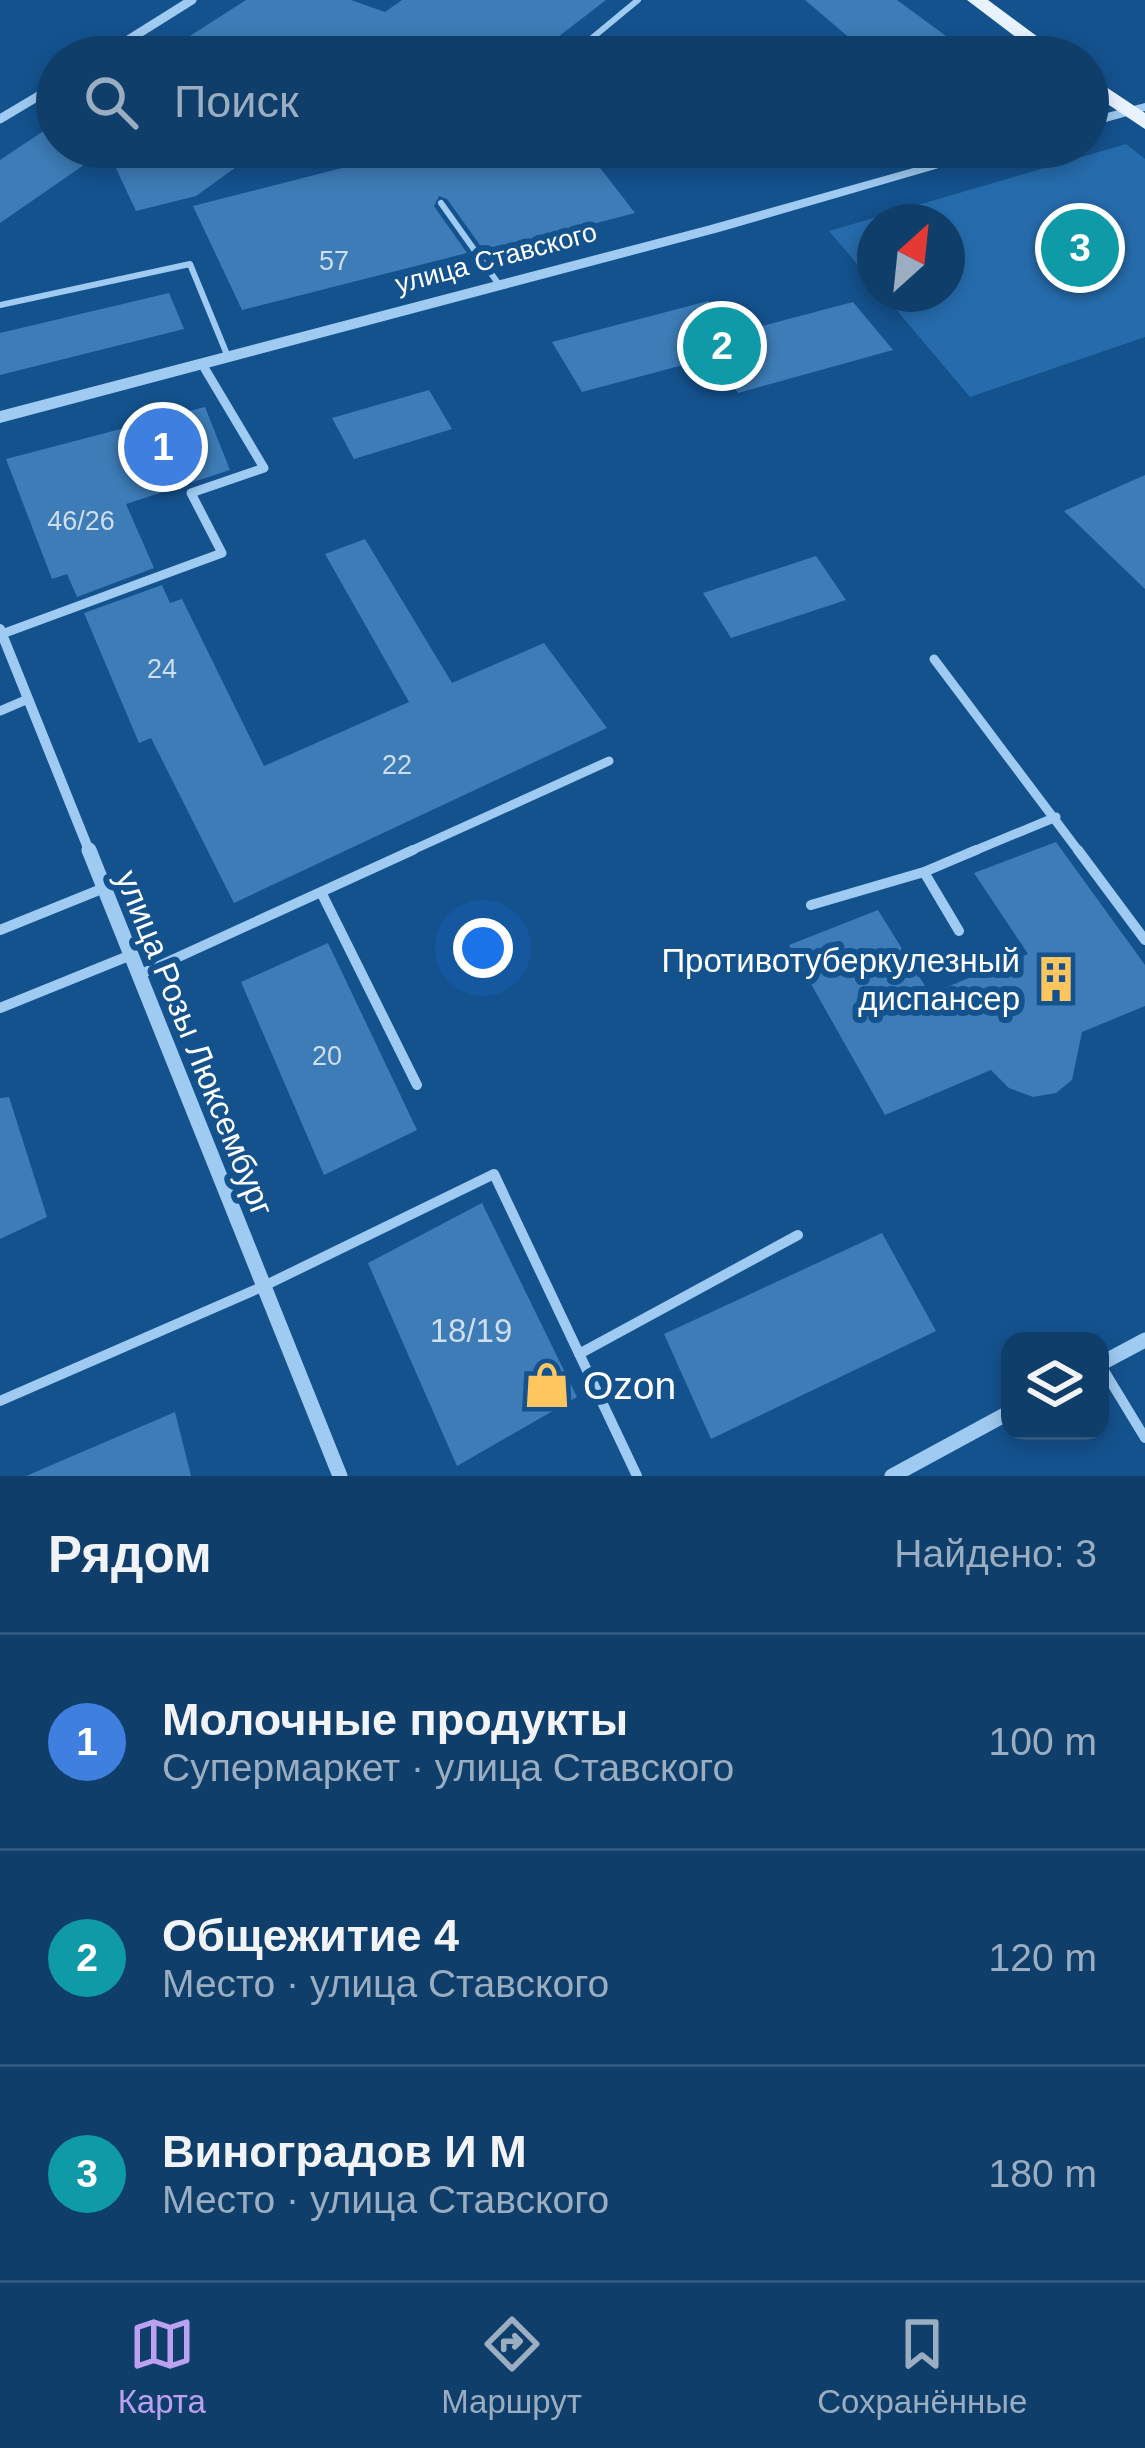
<!DOCTYPE html>
<html lang="ru">
<head>
<meta charset="utf-8">
<style>
  :root { --surface:#0f3e6a; --page:#1d4972; --text:#f1f3f6; --muted:#9baec1; --line:#2f577e; --accent:#bca0f2 }
  body { margin:0; font-family:Arial,sans-serif; background:var(--page); color:var(--text) }
  .controls { position:absolute; right:36px; bottom:36px; display:grid; overflow:hidden; border-radius:24px; box-shadow:0 6px 18px #0003 }
  .controls button { width:108px; height:108px; display:grid; place-items:center; padding:0; border:0; border-bottom:3px solid var(--line); background:var(--surface); color:var(--text); font:60px sans-serif }
  .compass { position:absolute; left:857px; top:204px; width:108px; height:108px; border-radius:50%; background:var(--surface); box-shadow:0 6px 18px #0003; rotate:27deg }
  .you { position:absolute; left:483px; top:948px; width:42px; height:42px; margin:-30px; border:9px solid #fff; border-radius:50%; background:#1a73e8; box-shadow:0 0 0 18px #1a73e833 }
  .badge { display:grid; place-items:center; width:78px; height:78px; border-radius:50%; background:var(--accent); color:#fff; font-size:39px; font-weight:700 }
  .pin { position:absolute; translate:-50% -50%; border:6px solid #fff; box-shadow:0 3px 12px #0006 }
  .list { margin:0; padding:0; list-style:none }
  h2 { display:flex; justify-content:space-between; align-items:center; height:156px; margin:0; padding:0 48px; font-size:51px }
  h2 small { font-size:39px; font-weight:400; color:var(--muted) }
  .list li { display:grid; grid-template-columns:78px 1fr auto; gap:36px; align-items:center; box-sizing:border-box; height:216px; padding:0 48px; border-top:3px solid var(--line) }
  .list b { display:block; font-size:45px; white-space:nowrap }
  .list p { margin:0; font-size:39px; white-space:nowrap; color:var(--muted) }
  .list em { font-size:39px; font-style:normal; color:var(--muted) }
  .icon { flex:none; width:66px; height:66px; fill:none; stroke:currentColor; stroke-width:2; stroke-linecap:round; stroke-linejoin:round }
  .map { position:relative; flex:none; width:1145px; height:1476px; overflow:hidden }
  .search { position:absolute; background:var(--surface); box-shadow:0 6px 18px #0003; left:36px; right:36px; top:36px; height:132px; display:flex; align-items:center; gap:30px; box-sizing:border-box; padding:0 42px; border-radius:66px; color:var(--muted); font-size:45px }
  .sheet { height:804px; background:var(--surface) }
  nav { display:flex; justify-content:space-around; align-items:center; box-sizing:border-box; height:168px; border-top:3px solid var(--line); background:var(--surface); font-size:33px; color:var(--muted) }
  nav a { display:grid; justify-items:center; gap:6px }
  nav .on { color:var(--accent) }
  .map>svg:first-child { display:block }
</style>
</head>
<body>
<div class="map">
<svg width="1145" height="1476" viewBox="0 0 1145 1476">
  <rect width="100%" height="100%" fill="#14528e"/>
  <!-- green -->
  <path fill="#266cad" d="M1126 144 1145 159V337L970 397 883 294H947V222H875V285L829 231Z"/>
  <!-- building -->
  <path fill="#3d7cb7" d="M246 0H351L385 12 402 0H606L532 57H157Z
    M805 0H897L946 36 872 57Z
    M57 122V147H264L196 196 136 211 107 149 0 223V160Z
    M424 147H584L635 213 485 252 447 199 439 196 434 206 467 253 242 310 193 206Z
    M169 293 184 329 0 375V333Z
    M708 301 732 334 853 302 893 350 738 393 713 357 582 392 552 342Z
    M429 390 452 429 354 459 332 418Z
    M205 407 230 470 126 504 154 568 77 597 67 574 52 579 6 459Z
    M1145 475V589L1064 511Z
    M365 539 452 683 544 643 607 728 234 903 151 738 139 743 84 613 162 585 170 603 182 599 264 766 409 702 325 554Z
    M816 556 846 600 731 638 703 593Z
    M1056 842 1145 965V1006L1082 1032 1072 1080 1056 1093 1033 1097 1009 1088 991 1070 885 1115 789 945 878 910 930 994 1028 954 974 873Z
    M328 943 417 1130 324 1175 241 982Z
    M9 1097 47 1217 0 1239V1098Z
    M482 1203 577 1397 457 1466 368 1263Z
    M882 1233 936 1331 711 1439 664 1334Z
    M175 1412 191 1476H26Z"/>
  <g fill="none" stroke-linecap="round" stroke-linejoin="round">
    <!-- service-far2 -->
    <path stroke="#9fcaf1" stroke-width="6" d="M587 57 580 48 638 0
      M653 147 659 154
      M441 203 500 286
      M0 305 190 264 228 357
      M202 364 207 372"/>
    <!-- service-far1 -->
    <path stroke="#9fcaf1" stroke-width="9" d="M2 634 222 553 191 493 264 468 205 369
      M934 659 1080 853
      M0 711 28 699
      M406 853 609 761
      M969 853 1056 817"/>
    <!-- service -->
    <path stroke="#9fcaf1" stroke-width="10" d="M1078 850 1145 940
      M924 872 959 931
      M321 892 417 1085
      M811 905 924 872 976 850
      M0 930 104 888
      M139 975 413 850
      M0 1008 131 955
      M579 1354 798 1235
      M1100 1364 1145 1438
      M0 1401 264 1286 494 1174 637 1476"/>
    <!-- minor-far2 -->
    <path stroke="#9fcaf1" stroke-width="9" d="M101 57 192 0
      M0 119 57 85"/>
    <!-- minor-far1 -->
    <path stroke="#9fcaf1" stroke-width="10" d="M0 629 90 853"/>
    <!-- minor -->
    <path stroke="#9fcaf1" stroke-width="15" d="M89 850 340 1476
      M1100 1364 1145 1340
      M892 1476 1010 1412"/>
    <!-- tertiary -->
    <path fill="#9fcaf1" fill-rule="evenodd" d="M1145 103V111L1088 127V118Z
      M988 147H1011L719 232 0 423V411L707 226Z"/>
    <!-- primary -->
    <path fill="#e8f3ff" fill-rule="evenodd" d="M967 0H988L1065 57H1042Z
      M1088 75 1145 113V129L1088 91Z"/>
  </g>
  <!-- icons -->
  <defs>
    <symbol id="building-bare" viewBox="-9 -9 18 18"><path d="M-4-6H4V6H1V3H-1V6H-4ZM-2.5-4.3h1.7v1.8h-1.7ZM.8-4.3h1.7v1.8H.8ZM-2.5-1h1.7V.8h-1.7ZM.8-1h1.7V.8H.8Z" fill="#ffc55e" stroke="#14528e" stroke-width="2.5" paint-order="stroke"/></symbol>
    <symbol id="shop-bare" viewBox="-9 -9 18 18"><path d="M-5-2.5h2.3a2.7 3.5 0 0 1 5.4 0H5L5.5 6h-11ZM-1.5-2.5h3a1.5 2.3 0 0 0-3 0Z" fill="#ffc55e" stroke="#14528e" stroke-width="2.5" paint-order="stroke"/></symbol>
  </defs>
  <g fill-rule="evenodd">
    <use href="#building-bare" x="1023" y="946" width="66" height="66"/>
    <use href="#shop-bare" x="514" y="1352" width="66" height="66"/>
  </g>
  <g text-anchor="middle" dominant-baseline="central" stroke-width="12" stroke-linejoin="round" paint-order="stroke">
    <!-- far-street labels -->
    <g font-size="27" fill="#fff" stroke="#14528e">
      <text transform="translate(496 258) rotate(-15)">улица Ставского</text>
    </g>
    <!-- number labels -->
    <g font-size="27" fill="#cedeed">
      <text x="334" y="261">57</text>
      <text x="81" y="521">46/26</text>
      <text x="162" y="669">24</text>
      <text x="397" y="765">22</text>
      <text x="327" y="1056">20</text>
    </g>
    <!-- poi labels -->
    <g font-size="33" fill="#fff" stroke="#14528e" text-anchor="end">
      <text x="1020" y="960">Противотуберкулезный<tspan x="1020" dy="38">диспансер</tspan></text>
    </g>
    <!-- street labels -->
    <g font-size="33" fill="#fff" stroke="#14528e">
      <text transform="translate(195 1043) rotate(68)">улица Розы Люксембург</text>
    </g>
    <!-- near-number labels -->
    <g font-size="33" fill="#cedeed">
      <text x="471" y="1330">18/19</text>
    </g>
    <!-- near-poi labels -->
    <g font-size="39" fill="#fff" stroke="#14528e" text-anchor="start">
      <text x="583" y="1385">Ozon</text>
    </g>
  </g>
</svg>
<div class="controls">
<button><svg class="icon" aria-label="layers" viewBox="0 0 24 24"><path d="M12 4l9 5-9 5-9-5zM3 14l9 5 9-5"/></svg></button>
</div>
<svg class="compass" viewBox="-18 -18 36 36"><path d="M0-13l5 13h-10z" fill="#e53935"/><path d="M0 13l5-13h-10z" fill="#9baec1"/></svg>
<div class="you"></div>
<div class="pin badge" style="left:163px;top:447px;background:#3f7fe0">1</div>
<div class="pin badge" style="left:722px;top:346px;background:#0f9aa8">2</div>
<div class="pin badge" style="left:1080px;top:248px;background:#0f9aa8">3</div>
<div class="search"><svg class="icon" aria-label="search" viewBox="0 0 24 24"><circle cx="10" cy="10" r="6"/><path d="M15 15l6 6"/></svg>Поиск</div>
</div>
<section class="sheet">
<h2>Рядом<small>Найдено: 3</small></h2>
<ul class="list">
<li><span class="badge" style="background:#3f7fe0">1</span><div><b>Молочные продукты</b><p>Супермаркет · улица Ставского</p></div><em>100 m</em></li>
<li><span class="badge" style="background:#0f9aa8">2</span><div><b>Общежитие 4</b><p>Место · улица Ставского</p></div><em>120 m</em></li>
<li><span class="badge" style="background:#0f9aa8">3</span><div><b>Виноградов И М</b><p>Место · улица Ставского</p></div><em>180 m</em></li>
</ul>
</section>
<nav>
<a class="on"><svg class="icon" aria-label="map" viewBox="0 0 24 24"><path d="M3 6l6-2 6 2 6-2v14l-6 2-6-2-6 2zM9 4v14M15 6v14"/></svg>Карта</a>
<a><svg class="icon" aria-label="directions" viewBox="0 0 24 24"><path d="M12 3l9 9-9 9-9-9zM9 14v-3h6M13 9l2 2-2 2"/></svg>Маршрут</a>
<a><svg class="icon" aria-label="saved" viewBox="0 0 24 24"><path d="M7 4h10v16l-5-4-5 4z"/></svg>Сохранённые</a>
</nav>
</body>
</html>
